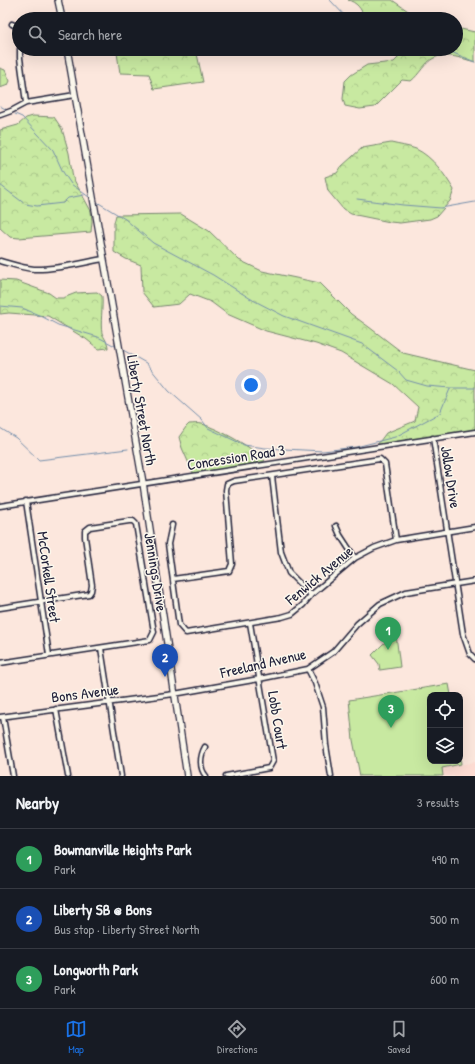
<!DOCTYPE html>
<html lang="en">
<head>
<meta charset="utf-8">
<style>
  :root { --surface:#171b24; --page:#242831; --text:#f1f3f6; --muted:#9ea1a6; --line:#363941; --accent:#1a73e8 }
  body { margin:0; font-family:"Patrick Hand",sans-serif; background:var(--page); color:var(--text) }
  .controls { position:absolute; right:12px; bottom:12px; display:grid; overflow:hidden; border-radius:8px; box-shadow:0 4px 16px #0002 }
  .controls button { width:36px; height:36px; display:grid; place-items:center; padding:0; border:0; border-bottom:1px solid var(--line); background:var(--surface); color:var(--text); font:20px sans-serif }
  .you { position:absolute; left:251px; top:385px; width:14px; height:14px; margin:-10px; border:3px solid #fff; border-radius:50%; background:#1a73e8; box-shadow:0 0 0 6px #1a73e833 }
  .badge { display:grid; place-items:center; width:26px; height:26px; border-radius:50%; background:var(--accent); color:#fff; font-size:13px; font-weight:700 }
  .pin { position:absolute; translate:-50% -33px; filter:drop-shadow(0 1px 2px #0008) }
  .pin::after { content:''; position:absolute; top:21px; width:14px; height:12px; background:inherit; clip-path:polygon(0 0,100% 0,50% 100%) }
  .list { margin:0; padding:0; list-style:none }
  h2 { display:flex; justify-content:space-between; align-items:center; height:52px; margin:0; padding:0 16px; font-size:17px }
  h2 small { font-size:13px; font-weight:400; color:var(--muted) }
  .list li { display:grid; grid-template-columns:26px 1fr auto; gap:12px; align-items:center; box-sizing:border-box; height:60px; padding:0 16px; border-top:1px solid var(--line) }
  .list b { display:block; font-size:15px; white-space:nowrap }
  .list p { margin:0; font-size:13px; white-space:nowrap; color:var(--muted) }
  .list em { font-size:13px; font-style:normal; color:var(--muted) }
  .icon { flex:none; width:22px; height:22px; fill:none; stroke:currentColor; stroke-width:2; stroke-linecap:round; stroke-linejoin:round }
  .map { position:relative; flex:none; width:475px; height:776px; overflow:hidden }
  .search { position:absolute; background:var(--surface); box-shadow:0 4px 16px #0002; left:12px; right:12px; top:12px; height:44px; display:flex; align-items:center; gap:10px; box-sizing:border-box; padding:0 14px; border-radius:22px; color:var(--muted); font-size:15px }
  .sheet { height:232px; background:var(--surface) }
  nav { display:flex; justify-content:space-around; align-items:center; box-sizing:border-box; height:56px; border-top:1px solid var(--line); background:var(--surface); font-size:11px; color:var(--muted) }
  nav a { display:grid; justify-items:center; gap:2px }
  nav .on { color:var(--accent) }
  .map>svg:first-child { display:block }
</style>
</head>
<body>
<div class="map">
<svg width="475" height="776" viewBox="0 0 475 776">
  <defs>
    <pattern id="forest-crowns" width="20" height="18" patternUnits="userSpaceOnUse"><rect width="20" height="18" fill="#c8e9a1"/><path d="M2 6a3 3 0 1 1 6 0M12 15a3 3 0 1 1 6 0" fill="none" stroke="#acc88c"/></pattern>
  </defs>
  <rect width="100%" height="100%" fill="#fce7dd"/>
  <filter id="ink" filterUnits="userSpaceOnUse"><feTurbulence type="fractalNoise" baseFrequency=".025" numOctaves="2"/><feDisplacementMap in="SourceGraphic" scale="8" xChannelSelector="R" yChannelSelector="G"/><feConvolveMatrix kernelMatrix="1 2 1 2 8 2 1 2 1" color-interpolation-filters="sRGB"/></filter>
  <g filter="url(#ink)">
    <!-- built -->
    <path fill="#fddcd3" d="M475 762V776H443L442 768Z"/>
    <!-- forest -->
    <path fill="url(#forest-crowns)" stroke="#75866e" d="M348 0H392L420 19H359L364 17C362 9 356 2 348 0Z
      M456 28 475 32V62C464 59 445 52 434 58 425 62 419 75 411 81L402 80 375 107 360 109 345 106 343 99 345 81 351 75 367 65 394 62 398 58 394 52 382 49H456Z
      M134 49H196L203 82 154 89 149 74 120 73 117 53Z
      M0 68 5 70 10 81 8 85 0 88Z
      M33 116 54 117 62 129 69 153 73 178 91 211 92 221 91 232 19 238 10 237 0 228V130L18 125 26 118Z
      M391 143C399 145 408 146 416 149 433 157 445 175 454 190L450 201 437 216 430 219 400 223 390 222 351 214 343 209 328 191 325 177 337 173 342 166 362 148Z
      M181 214 209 231 239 260 262 271 320 283 351 314 369 327 403 353 475 370V433L383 449 377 445 386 433 415 421 418 407 393 384 341 353 316 344 266 331 227 314 211 302 190 294 179 304 154 307 142 292 141 265 126 259 114 252V223L116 215Z
      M0 280 16 281 49 293 56 298H63L76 293 97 292 102 296C103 307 100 324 102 333 104 338 108 342 108 348L99 349 96 347 86 339 48 316 9 313 0 314Z
      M189 424C193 424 198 423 202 424 217 428 256 449 265 461L194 475 182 448 179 437 186 427Z"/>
    <!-- green -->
    <path fill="#c8e9a1" stroke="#75866e" d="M396 635 400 667 380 670 379 664 372 655 383 644Z
      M449 684 451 695H430V761H460V756L461 764 442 768 443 776H360L353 740 349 700Z"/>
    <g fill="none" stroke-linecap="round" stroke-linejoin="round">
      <!-- stream -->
      <path stroke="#748eab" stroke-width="1" d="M330 0 345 16 351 19
        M434 49 451 52 475 62
        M0 106 7 110
        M15 114 22 117 53 150 63 172 71 184 89 197
        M0 185 25 204 37 206 63 203 68 198 84 195
        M357 199 403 205 441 208 475 202
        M97 202 125 219 153 243 213 275 251 299 284 316 362 344 398 371 406 380 427 386 450 388H475
        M0 306 22 308 41 316 58 325 98 337 115 346
        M123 350 146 363 169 391 202 420 208 428 244 445 265 448 323 451 356 447 395 437 440 413 450 389
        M0 428 16 438 39 460 128 449
        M304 657 305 659"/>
      <defs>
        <path id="minor" d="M12 24 18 27 19 33
          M20 49V58L26 103
          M0 115 11 111 26 103 75 95
          M0 261C11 264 22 268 34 269 55 270 82 263 103 259
          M433 438 463 634 470 654 475 659
          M272 476 281 552 289 573 311 595
          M26 501 49 655
          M0 506 475 432
          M172 525 168 544 179 625 186 633 282 617 292 614 303 605 311 595 355 558 374 548 396 540 475 527
          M336 526 340 535 355 558
          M173 579 229 571 232 564 226 490 227 484 234 481 380 459 385 464 396 540
          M0 608 89 594 91 591 92 585 85 537V531L90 527 129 521H133L136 524 154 632 150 640 0 663
          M101 648 121 776
          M308 669 315 683 323 707 326 745 331 776
          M56 709 68 776
          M0 717 174 694 259 679 308 669 333 652 357 624 380 604 406 592 475 581
          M3 717 13 776
          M205 747C200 756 199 768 206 776
          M226 776 269 768 273 761 250 623"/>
        <path id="major" d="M58 0 62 19
          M67 49 143 483 187 776"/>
      </defs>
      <!-- minor casing -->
      <use href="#minor" stroke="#22223b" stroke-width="7"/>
      <!-- major casing -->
      <use href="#major" stroke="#22223b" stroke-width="8"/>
      <!-- minor -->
      <use href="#minor" stroke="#fbf7ec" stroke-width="4"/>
      <!-- major -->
      <use href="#major" stroke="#fbf7ec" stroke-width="5.5"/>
    </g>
  </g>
  <g text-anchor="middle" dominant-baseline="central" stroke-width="3" stroke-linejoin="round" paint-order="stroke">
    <!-- street labels -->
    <g font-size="15" fill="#22223b" stroke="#fbf7ec">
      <text transform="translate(142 410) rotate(80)">Liberty Street North</text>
      <text transform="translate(236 457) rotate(-9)">Concession Road 3</text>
      <text transform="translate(451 477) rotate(81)">Jollow Drive</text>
      <text transform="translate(156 572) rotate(81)">Jennings Drive</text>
      <text transform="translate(319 575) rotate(-40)">Fenwick Avenue</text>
      <text transform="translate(49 577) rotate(82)">McCorkell Street</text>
      <text transform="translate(263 663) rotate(-13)">Freeland Avenue</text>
      <text transform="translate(85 693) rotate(-7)">Bons Avenue</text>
      <text transform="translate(278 720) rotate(81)">Lobb Court</text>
    </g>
  </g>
</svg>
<div class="controls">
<button><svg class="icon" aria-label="locate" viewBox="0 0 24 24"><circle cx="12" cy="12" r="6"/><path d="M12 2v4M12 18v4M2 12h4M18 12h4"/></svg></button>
<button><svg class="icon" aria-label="layers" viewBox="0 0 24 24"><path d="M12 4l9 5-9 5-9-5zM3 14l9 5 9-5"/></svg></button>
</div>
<div class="you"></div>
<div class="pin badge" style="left:388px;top:650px;background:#2e9e5b">1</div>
<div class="pin badge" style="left:165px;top:677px;background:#1a4fb4">2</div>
<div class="pin badge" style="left:391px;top:728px;background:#2e9e5b">3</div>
<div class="search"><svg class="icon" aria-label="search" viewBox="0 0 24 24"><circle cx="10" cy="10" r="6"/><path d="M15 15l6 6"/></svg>Search here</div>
</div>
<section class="sheet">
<h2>Nearby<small>3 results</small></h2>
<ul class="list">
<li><span class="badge" style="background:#2e9e5b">1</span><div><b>Bowmanville Heights Park</b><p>Park</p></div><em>490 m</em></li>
<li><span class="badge" style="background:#1a4fb4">2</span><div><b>Liberty SB @ Bons</b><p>Bus stop · Liberty Street North</p></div><em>500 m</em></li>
<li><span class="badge" style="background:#2e9e5b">3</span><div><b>Longworth Park</b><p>Park</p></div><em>600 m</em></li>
</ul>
</section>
<nav>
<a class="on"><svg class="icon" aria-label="map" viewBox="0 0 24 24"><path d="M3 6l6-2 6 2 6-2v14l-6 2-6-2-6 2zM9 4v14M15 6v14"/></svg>Map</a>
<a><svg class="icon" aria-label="directions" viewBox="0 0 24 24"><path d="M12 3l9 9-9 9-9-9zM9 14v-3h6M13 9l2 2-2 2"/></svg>Directions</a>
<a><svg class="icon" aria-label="saved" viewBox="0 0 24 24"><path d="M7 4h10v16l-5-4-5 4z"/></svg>Saved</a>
</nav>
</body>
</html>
